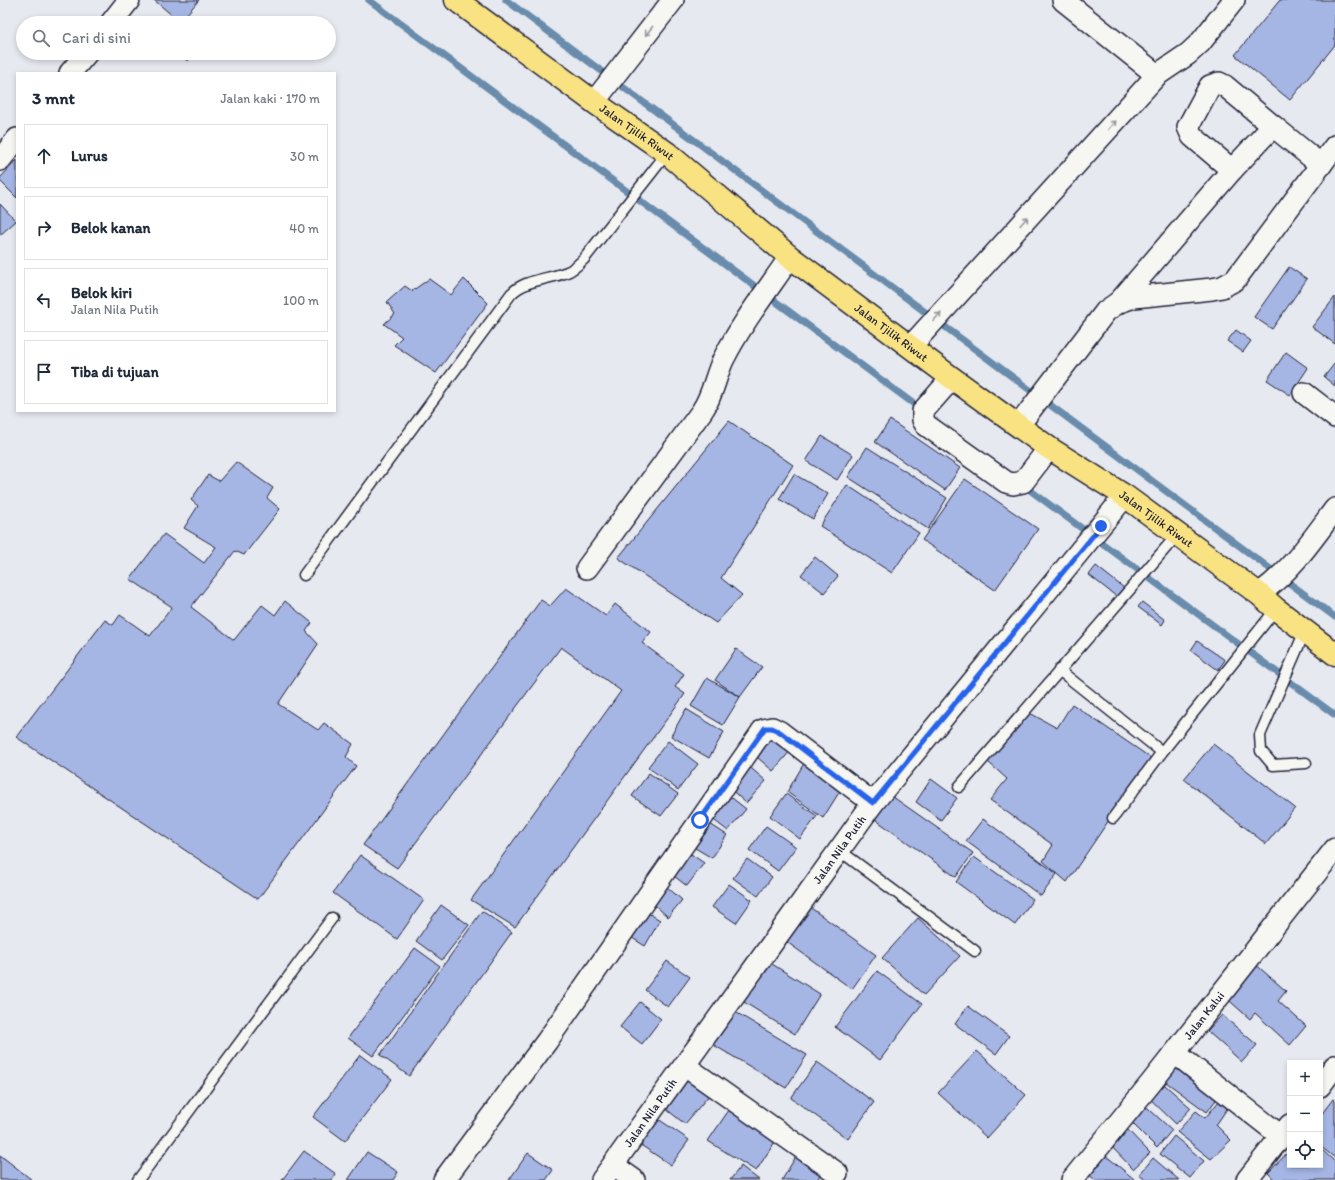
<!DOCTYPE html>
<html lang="id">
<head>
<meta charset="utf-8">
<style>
  :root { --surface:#fff; --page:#f2f2f3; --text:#1f2937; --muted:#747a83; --line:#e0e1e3 }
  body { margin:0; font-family:Itim,sans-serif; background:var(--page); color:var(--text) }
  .controls { position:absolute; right:12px; bottom:12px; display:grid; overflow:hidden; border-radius:0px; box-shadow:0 2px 6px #0003 }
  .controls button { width:36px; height:36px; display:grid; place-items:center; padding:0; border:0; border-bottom:1px solid var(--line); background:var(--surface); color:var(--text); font:20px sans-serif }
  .stop { position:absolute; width:12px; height:12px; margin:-9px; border:3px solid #2563eb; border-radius:50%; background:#fff }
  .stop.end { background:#2563eb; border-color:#fff; box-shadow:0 1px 4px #0008 }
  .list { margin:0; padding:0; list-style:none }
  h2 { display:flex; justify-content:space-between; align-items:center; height:52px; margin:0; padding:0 16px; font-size:17px }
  h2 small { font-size:13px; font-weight:400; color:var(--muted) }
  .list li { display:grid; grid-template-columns:26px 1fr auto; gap:12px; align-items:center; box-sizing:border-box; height:64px; margin:0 8px 8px; padding:0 8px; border:1px solid var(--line); border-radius:0px }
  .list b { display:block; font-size:15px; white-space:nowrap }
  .list p { margin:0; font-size:13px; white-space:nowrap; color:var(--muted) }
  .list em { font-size:13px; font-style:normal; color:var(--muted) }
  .icon { flex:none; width:22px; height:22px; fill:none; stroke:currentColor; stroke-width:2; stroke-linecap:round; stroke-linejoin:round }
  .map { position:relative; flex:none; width:1335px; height:1180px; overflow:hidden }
  .search { position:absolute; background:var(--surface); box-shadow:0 2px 6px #0003; left:16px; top:16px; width:320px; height:44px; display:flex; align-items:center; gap:10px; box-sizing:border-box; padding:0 14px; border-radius:22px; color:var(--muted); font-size:15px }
  .panel { position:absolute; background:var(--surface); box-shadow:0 2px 6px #0003; left:16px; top:72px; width:320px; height:340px; border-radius:0px }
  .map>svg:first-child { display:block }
</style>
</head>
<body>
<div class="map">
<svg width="1335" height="1180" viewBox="0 0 1335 1180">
  <rect width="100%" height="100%" fill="#e6e9ef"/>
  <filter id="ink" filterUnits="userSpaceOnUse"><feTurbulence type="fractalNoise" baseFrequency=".025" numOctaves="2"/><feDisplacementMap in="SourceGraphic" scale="8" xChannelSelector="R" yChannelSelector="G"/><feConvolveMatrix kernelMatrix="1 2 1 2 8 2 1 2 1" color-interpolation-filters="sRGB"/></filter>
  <g filter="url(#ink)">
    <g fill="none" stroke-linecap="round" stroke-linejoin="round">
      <!-- stream -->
      <path stroke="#698bac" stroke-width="7" d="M369 0 922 410
        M506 0 1335 617
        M1023 485 1335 715"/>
    </g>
    <!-- building -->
    <path fill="#a5b6e5" stroke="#22223b" d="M154 0H199L180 22Z
      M1280 0H1335V45L1290 100 1235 55Z
      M176 53H193L188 61Z
      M17 160V198L0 181V178Z
      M0 204 16 221 0 235Z
      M1289 267 1307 279 1272 329 1254 317Z
      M429 279 451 295 464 279 488 303 436 373 394 345 402 337 384 324 395 314 387 302 405 286 412 291Z
      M1335 297V344L1312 327Z
      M1236 330 1251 341 1243 352 1227 341Z
      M1286 352 1308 368 1290 395 1267 380Z
      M1335 363V386L1324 377Z
      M890 420 960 468 945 490 875 442Z
      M729 421 793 465 721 578 742 595 716 623 618 558Z
      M822 436 853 455 837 480 806 461Z
      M867 447 947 498 928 529 848 477Z
      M236 462 273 488 267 498 280 509 244 555 235 551 191 607 234 640 262 605 275 615 285 601 312 623 306 631 318 644 278 704 318 730 324 723 353 744 346 757 356 766 258 899 16 737 105 620 113 625 120 615 150 636 172 607 130 579 164 534 204 563 216 547 184 528 198 506 191 500 208 475 219 481Z
      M794 474 828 494 813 519 779 499Z
      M965 479 1038 529 995 590 922 540Z
      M847 485 919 533 892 573 820 526Z
      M815 557 838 576 824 593 801 575Z
      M1096 566 1124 588 1117 597 1089 575Z
      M566 588 606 616 615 604 651 632 642 643 684 674 675 687 685 694 515 927 471 900 621 691 561 647 397 868 363 845 541 600 550 606Z
      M1142 602 1165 620 1162 625 1138 607Z
      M1197 641 1225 660 1218 670 1191 650Z
      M736 649 762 667 740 697 715 680Z
      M707 678 740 697 723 725 691 706Z
      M1072 704 1151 758 1067 882 1043 861 1053 845 990 800 1007 779 988 762 1028 712 1057 728Z
      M686 709 724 732 709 758 671 736Z
      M768 729 792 749 773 771 750 751Z
      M668 741 698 764 678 790 648 767Z
      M1213 744 1295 808 1266 844 1184 779Z
      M806 760 845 783 823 818 787 792Z
      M745 763 766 781 746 803 726 785Z
      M649 773 678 794 661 816 632 796Z
      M931 779 957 798 941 820 916 802Z
      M723 791 746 809 728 831 706 814Z
      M886 792 973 853 956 877 869 815Z
      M786 794 817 816 800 839 770 816Z
      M702 819 727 835 712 858 685 842Z
      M983 819 1057 874 1041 896 966 841Z
      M766 826 796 847 778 871 749 850Z
      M682 848 704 863 687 886 666 870Z
      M360 855 424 900 397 939 333 893Z
      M974 857 1033 899 1015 925 956 882Z
      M747 859 772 877 758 896 733 878Z
      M659 880 682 900 668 917 647 898Z
      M729 884 752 900 736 923 712 907Z
      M804 903 876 955 852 989 780 937Z
      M441 905 469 925 442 960 416 941Z
      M641 909 660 920 645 946 626 934Z
      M482 911 512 932 409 1076 380 1055Z
      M918 918 960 956 924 995 882 958Z
      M415 948 440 966 373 1056 348 1038Z
      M764 959 820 994 795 1034 739 999Z
      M667 961 690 977 668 1007 645 990Z
      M1253 962 1286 991 1278 1001 1306 1026 1290 1045 1255 1013 1250 1019 1223 995Z
      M877 971 922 1004 880 1060 835 1027Z
      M640 1002 661 1019 642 1044 620 1027Z
      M968 1006 1009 1036 996 1054 955 1024Z
      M732 1010 807 1055 786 1088 712 1044Z
      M1222 1015 1257 1045 1242 1062 1207 1031Z
      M977 1051 1026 1095 987 1138 938 1093Z
      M360 1055 392 1079 345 1141 313 1117Z
      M1173 1058 1221 1093 1207 1112 1159 1077Z
      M817 1062 874 1102 848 1139 791 1098Z
      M686 1074 710 1094 685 1124 661 1105Z
      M1157 1078 1191 1108 1176 1124 1145 1094Z
      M1225 1094 1233 1100 1216 1125 1231 1140 1211 1159 1177 1132 1196 1111 1205 1118Z
      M1333 1099 1335 1100V1158L1320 1146V1116Z
      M1139 1100 1172 1130 1157 1148 1126 1117Z
      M731 1107 778 1137 756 1171 708 1141Z
      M651 1114 689 1140 671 1165 633 1140Z
      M1121 1123 1150 1153 1133 1169 1106 1141Z
      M1174 1136 1204 1161 1190 1178 1160 1154Z
      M1320 1148 1335 1162V1180H1275L1268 1173 1290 1150V1165H1320Z
      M1099 1150 1134 1179 1132 1180H1095L1083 1169Z
      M304 1151 336 1174 332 1180H282Z
      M367 1152 398 1172 393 1180H348Z
      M528 1153 553 1170 546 1180H509Z
      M798 1153 824 1168 817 1180H782Z
      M0 1155 32 1180H0Z
      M1153 1158 1179 1180H1146L1139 1175Z
      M741 1166 759 1180H730Z"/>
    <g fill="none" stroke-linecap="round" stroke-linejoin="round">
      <defs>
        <path id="lane" d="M304 575 511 294C525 279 548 280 567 272 573 270 579 264 584 259L667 153
          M1305 631 1260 735 1261 751 1273 765 1306 763
          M1059 670 1162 752 1276 609
          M959 787 1177 535
          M1113 818 1162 752
          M839 850 975 951
          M138 1180 332 918"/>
        <g id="street">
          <path d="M1063 0 1157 75"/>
          <path d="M111 23 129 0"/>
          <path d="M70 73 87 53"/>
          <path d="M594 102 673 0"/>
          <path d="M0 160 17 139"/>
          <path d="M1232 170 1192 136 1188 127 1210 86 1219 83 1225 86 1273 126"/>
          <path d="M1119 302 1232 170 1273 126 1321 165"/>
          <path d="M911 346 1157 75 1188 54 1200 43 1234 0"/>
          <path d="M952 378 923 411V420L926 425 1006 482 1013 484 1023 482 1049 448"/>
          <path d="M1304 393 1335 417"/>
          <path d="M1019 425 1106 311 1119 302 1134 297 1212 289 1222 287 1235 280 1335 146"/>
          <path d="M587 568 702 411C713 395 715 377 723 360 741 324 767 291 790 257"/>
          <path d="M1259 594C1291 571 1312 540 1335 509"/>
          <path d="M1175 1053 1281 1136"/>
          <path d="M685 1066 837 1173"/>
          <path d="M1320 1086 1335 1066"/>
          <path d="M613 1165 634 1180"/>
          <path d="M444 1180 547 1041 763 730 772 728 780 732 873 803"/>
          <path id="s1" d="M602 1180 873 803 1125 496"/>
          <path id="s2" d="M1072 1180 1151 1083 1335 849"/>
          <path d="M1247 1180 1290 1125"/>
        </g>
        <g id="highway">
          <path id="s3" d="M456 0 594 102 667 153 790 257 952 378 1049 448 1125 496 1259 594 1276 609 1335 654"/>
        </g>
      </defs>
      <!-- lane casing -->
      <use href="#lane" stroke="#22223b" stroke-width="13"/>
      <!-- street casing -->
      <use href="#street" stroke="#22223b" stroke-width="24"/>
      <!-- highway casing -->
      <use href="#highway" stroke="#22223b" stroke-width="25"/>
      <!-- lane -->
      <use href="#lane" stroke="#f6f6f2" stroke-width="10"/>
      <!-- street -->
      <use href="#street" stroke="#f6f6f2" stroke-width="21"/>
      <!-- highway -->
      <use href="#highway" stroke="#f8e281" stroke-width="22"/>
    </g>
    <!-- one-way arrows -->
    <defs><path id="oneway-shaft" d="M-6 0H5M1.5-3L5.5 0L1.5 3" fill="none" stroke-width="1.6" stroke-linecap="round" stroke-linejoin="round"/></defs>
    <g stroke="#9797a0">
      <use href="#oneway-shaft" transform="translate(649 31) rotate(128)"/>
      <use href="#oneway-shaft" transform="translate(1112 125) rotate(-48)"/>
      <use href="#oneway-shaft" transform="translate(1024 221) rotate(-48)"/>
      <use href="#oneway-shaft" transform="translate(937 317) rotate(-48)"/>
    </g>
  </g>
  <g fill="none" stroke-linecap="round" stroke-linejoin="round" filter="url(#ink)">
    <!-- route -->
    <path stroke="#2563eb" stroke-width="5" d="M700 820 765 728H772L780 732 873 803 1101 526"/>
  </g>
  <g text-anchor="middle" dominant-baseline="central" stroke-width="3.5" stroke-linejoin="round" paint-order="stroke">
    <!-- street labels -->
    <g font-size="12" fill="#22223b" stroke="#f6f6f2">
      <text stroke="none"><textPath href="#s3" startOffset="224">Jalan Tjilik Riwut</textPath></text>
      <text stroke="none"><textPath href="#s3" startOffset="548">Jalan Tjilik Riwut</textPath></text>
      <text stroke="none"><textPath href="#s3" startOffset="872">Jalan Tjilik Riwut</textPath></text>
      <text stroke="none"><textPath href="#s1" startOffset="407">Jalan Nila Putih</textPath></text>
      <text stroke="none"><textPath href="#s2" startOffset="211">Jalan Kalui</textPath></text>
      <text stroke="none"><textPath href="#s1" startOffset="83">Jalan Nila Putih</textPath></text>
    </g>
  </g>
</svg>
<div class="controls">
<button>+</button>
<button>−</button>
<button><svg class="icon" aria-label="locate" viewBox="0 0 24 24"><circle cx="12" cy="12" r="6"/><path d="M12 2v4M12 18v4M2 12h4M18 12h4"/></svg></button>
</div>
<div class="stop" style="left:700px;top:820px"></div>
<div class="stop end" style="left:1101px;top:526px"></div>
<div class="search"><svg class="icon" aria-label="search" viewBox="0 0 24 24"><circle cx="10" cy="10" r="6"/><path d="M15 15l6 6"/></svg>Cari di sini</div>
<section class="panel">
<h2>3 mnt<small>Jalan kaki · 170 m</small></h2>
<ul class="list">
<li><svg class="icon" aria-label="ahead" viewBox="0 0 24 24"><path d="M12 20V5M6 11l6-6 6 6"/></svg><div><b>Lurus</b></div><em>30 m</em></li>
<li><svg class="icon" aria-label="right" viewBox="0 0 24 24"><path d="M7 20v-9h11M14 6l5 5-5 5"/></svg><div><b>Belok kanan</b></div><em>40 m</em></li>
<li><svg class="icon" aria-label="left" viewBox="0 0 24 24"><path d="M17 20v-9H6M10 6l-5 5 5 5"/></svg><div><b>Belok kiri</b><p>Jalan Nila Putih</p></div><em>100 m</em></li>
<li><svg class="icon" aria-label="arrive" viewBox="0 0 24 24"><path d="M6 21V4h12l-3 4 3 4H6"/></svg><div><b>Tiba di tujuan</b></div></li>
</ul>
</section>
</div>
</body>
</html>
